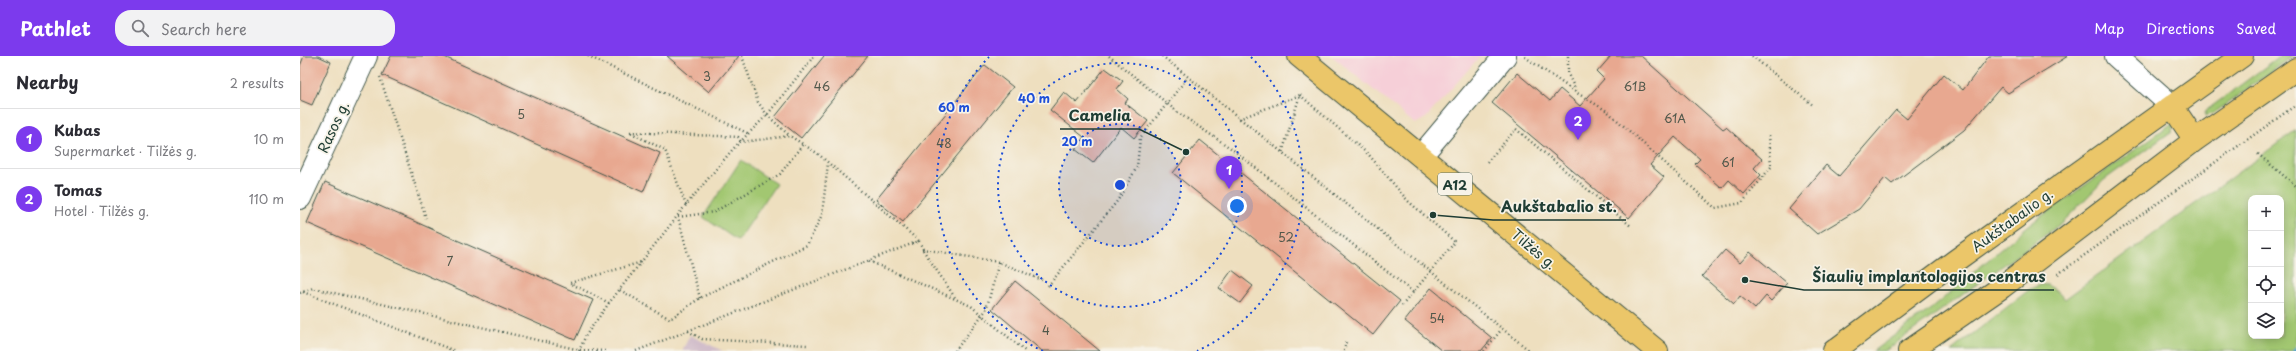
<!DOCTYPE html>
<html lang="en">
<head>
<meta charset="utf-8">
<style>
  :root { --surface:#fff; --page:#f2f2f3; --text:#2b2b33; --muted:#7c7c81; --line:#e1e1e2; --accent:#7c3aed }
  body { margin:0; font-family:"Playpen Sans",sans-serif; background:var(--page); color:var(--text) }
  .controls { position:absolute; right:12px; bottom:12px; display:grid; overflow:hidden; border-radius:8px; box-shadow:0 2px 10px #0003 }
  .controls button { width:36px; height:36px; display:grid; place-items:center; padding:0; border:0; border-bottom:1px solid var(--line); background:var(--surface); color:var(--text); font:20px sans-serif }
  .you { position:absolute; left:937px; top:150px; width:14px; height:14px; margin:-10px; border:3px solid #fff; border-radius:50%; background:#1a73e8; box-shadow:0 0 0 6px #1a73e833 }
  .badge { display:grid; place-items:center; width:26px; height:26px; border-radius:50%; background:var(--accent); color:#fff; font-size:13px; font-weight:700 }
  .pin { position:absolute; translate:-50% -33px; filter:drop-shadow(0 1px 2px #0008) }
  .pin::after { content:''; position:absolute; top:21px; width:14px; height:12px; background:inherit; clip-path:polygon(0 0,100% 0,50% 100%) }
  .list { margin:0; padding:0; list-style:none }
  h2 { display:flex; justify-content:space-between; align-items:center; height:52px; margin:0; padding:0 16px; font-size:17px }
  h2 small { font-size:13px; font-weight:400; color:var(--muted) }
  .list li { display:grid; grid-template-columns:26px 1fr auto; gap:12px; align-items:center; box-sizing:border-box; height:60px; padding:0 16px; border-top:1px solid var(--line) }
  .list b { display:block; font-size:15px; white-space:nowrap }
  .list p { margin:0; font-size:13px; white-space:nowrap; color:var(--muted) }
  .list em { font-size:13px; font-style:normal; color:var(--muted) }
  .icon { flex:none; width:22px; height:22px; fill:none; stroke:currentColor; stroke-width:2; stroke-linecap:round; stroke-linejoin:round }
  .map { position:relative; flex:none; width:1996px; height:295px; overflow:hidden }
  header { display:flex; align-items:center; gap:24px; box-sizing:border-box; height:56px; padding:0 20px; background:var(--accent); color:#fff }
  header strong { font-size:19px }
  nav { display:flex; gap:22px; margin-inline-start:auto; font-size:14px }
  .search { width:280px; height:36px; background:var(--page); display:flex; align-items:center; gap:10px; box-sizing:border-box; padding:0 14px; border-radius:16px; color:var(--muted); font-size:15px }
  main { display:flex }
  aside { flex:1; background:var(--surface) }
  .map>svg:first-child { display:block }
</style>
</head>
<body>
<header>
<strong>Pathlet</strong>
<div class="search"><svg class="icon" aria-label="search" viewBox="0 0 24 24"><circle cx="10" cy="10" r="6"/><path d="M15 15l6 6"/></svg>Search here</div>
<nav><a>Map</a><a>Directions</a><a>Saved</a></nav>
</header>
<main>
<aside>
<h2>Nearby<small>2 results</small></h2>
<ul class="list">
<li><span class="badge">1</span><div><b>Kubas</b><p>Supermarket · Tilžės g.</p></div><em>10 m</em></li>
<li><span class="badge">2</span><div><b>Tomas</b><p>Hotel · Tilžės g.</p></div><em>110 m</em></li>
</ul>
</aside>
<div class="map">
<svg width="1996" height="295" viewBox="0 0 1996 295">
  <rect width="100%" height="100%" fill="#f7f3e8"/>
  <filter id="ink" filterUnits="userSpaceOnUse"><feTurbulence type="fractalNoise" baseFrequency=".025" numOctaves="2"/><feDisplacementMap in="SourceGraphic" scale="8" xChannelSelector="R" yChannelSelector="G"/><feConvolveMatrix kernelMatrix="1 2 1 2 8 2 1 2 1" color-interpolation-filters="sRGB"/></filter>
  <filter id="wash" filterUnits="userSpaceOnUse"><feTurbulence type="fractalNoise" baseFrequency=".012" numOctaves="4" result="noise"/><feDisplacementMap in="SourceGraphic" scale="16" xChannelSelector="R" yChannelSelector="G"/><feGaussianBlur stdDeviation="0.9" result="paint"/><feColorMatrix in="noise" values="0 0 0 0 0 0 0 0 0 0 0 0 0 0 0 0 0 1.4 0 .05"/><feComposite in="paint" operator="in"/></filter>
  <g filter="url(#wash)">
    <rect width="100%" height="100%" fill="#eedfbf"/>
    <!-- built -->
    <path fill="#f6cfd8" d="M1032 0H1180L1126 62 1115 68Z"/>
    <!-- industrial -->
    <path fill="#d1bdca" d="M390 279 402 285 423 295H382Z"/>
    <!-- green -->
    <path fill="#a2c771" stroke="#608252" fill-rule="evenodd" d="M1980 0H1993L1914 57 1905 60V57L1908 53Z
      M1871 68 1873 69 1872 75 1804 124 1763 166 1585 295H1573L1632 252 1729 169Z
      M1996 74V295H1651L1730 233C1749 224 1751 230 1765 243ZM1951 142H1981V280H1951Z
      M441 104 476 128 438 185 403 161Z"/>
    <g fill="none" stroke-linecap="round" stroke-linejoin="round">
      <!-- stream -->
      <path stroke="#5aa5d2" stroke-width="6" d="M1995 295 1996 294"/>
    </g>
    <g id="blocks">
      <!-- building -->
      <path fill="#e8a890" d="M4 0H18L31 6 12 49 0 44V10Z
        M91 0H142L360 97 343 136 82 19Z
        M367 0H439L409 36Z
        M524 0H568L501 82 475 61Z
        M1311 0H1341L1423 73 1426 71 1462 103 1454 112 1461 119 1444 138 1429 124 1422 132 1395 108 1400 103 1375 81 1350 109 1364 121 1329 162 1192 47 1217 17 1250 45 1260 33 1280 50 1304 23 1297 16Z
        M1689 0H1768L1708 37 1701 31 1664 74 1592 128 1585 122 1559 153 1517 178 1489 153 1526 109 1539 120 1596 54 1607 63 1644 18 1663 34Z
        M685 9 713 31 603 166 576 144Z
        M805 12 823 25 817 33 828 43 825 47 848 65 834 82 821 71 793 107 775 93 784 81 750 54 764 36 777 47Z
        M900 84 1100 245 1073 279 873 117Z
        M25 126 293 244 275 284 7 167Z
        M1425 194 1440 207 1450 196 1487 227 1471 245 1466 240 1455 253 1440 240 1434 248 1402 220Z
        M932 214 953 230 940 247 919 232Z
        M715 225 800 295H742L692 253Z
        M1131 232 1192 282 1181 295H1142L1105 265Z"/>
    </g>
  </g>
  <g filter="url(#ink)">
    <use href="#blocks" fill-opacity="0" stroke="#3e5549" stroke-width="1"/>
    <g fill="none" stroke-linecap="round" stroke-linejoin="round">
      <defs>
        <path id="street" d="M1816 0 1872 50
          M1121 100 1205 0
          M0 142 66 0"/>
        <path id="primary" d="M1872 50 1895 84
          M1534 295 1655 205 1942 0
          M1609 295 1702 231 1895 84 1996 13"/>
        <path id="highway" d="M999 0 1357 295"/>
      </defs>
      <!-- street casing -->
      <use href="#street" stroke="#3e5549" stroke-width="24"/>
      <!-- primary casing -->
      <use href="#primary" stroke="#3e5549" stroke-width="24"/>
      <!-- highway casing -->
      <use href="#highway" stroke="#3e5549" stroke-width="24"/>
      <!-- path -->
      <path stroke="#3e5549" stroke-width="2.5" stroke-dasharray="1 3" stroke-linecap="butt" d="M288 0 449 78
        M442 0 458 46 467 59 490 80
        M809 0 880 58 932 93 1113 236
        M862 0 1230 295
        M1268 0V18L1277 37
        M1452 0 1514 50
        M1225 1 1277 37 1307 55 1415 152 1442 147 1471 111 1469 78
        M80 21 126 162
        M1000 39 1069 99 1108 145 1155 186 1100 252
        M939 63 1000 39 982 97
        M1958 98 1996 130
        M1187 106 1216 73 1332 171
        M386 149 365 94 329 76 438 81 441 86
        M619 185 623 193 699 206 742 224
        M623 194 656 243
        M569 205 671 250 725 295
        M1758 218 1996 49
        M748 230 818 144 837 111 840 82 888 21
        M320 234 370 263 400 242 507 189 522 159 528 107
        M3 236 155 295
        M0 237 13 232 280 294 305 295
        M400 242 378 161 414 156 480 118 503 88
        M309 247 270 227 342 206
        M388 275 402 283 507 289
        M279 295 286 279 309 247 386 149 433 93 467 59 514 0
        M336 295 619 185 517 97 490 80 441 86
        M655 295 686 254 699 206
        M1044 295 1046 286
        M1184 295 1201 274"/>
      <!-- street -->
      <use href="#street" stroke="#fff" stroke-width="22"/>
      <!-- primary -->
      <use href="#primary" stroke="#ebc669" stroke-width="22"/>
      <!-- highway -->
      <use href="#highway" stroke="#ebc669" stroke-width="22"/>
    </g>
  </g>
  <!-- distance rings -->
  <circle cx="820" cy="129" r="61" fill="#1d4ed8" fill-opacity=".12"/>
  <g fill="none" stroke="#1d4ed8" stroke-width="2" stroke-dasharray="2 4">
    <circle cx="820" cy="129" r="61"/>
    <circle cx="820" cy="129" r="122"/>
    <path d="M743 295A183 183 0 0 1 689 1M951 1A183 183 0 0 1 897 295"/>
  </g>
  <g text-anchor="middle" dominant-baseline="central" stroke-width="3.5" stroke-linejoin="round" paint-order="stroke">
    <!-- number labels -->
    <g font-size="12" fill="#51584b">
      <text x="407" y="20">3</text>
      <text x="522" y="30">46</text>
      <text x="1335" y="30">61B</text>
      <text x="221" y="58">5</text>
      <text x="1375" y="62">61A</text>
      <text x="644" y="87">48</text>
      <text x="1428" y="106">61</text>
      <text x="986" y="181">52</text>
      <text x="150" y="205">7</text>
      <text x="1137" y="262">54</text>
      <text x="746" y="274">4</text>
    </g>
    <!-- shield labels -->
    <rect fill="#f7f3e8" stroke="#60746a" stroke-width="1" x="1138" y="117" width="34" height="22" rx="3"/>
    <g font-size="13" font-weight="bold" fill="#1f3d34">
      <text x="1155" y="128">A12</text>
    </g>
    <!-- street labels -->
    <g font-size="14" fill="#1f3d34" stroke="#f7f3e8">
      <text transform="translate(33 71) rotate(-65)">Rasos g.</text>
      <text transform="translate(1712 164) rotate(-36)">Aukštabalio g.</text>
      <text transform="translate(1234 193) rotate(40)">Tilžės g.</text>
    </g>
  </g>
  <circle cx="820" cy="129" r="6" fill="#1d4ed8" stroke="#f7f3e8" stroke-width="2"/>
  <g font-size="12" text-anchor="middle" font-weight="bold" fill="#1d4ed8" stroke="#f7f3e8" stroke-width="3.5" stroke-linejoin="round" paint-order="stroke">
    <text x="734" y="47">40 m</text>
    <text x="654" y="56">60 m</text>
    <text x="777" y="90">20 m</text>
  </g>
  <!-- callouts -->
  <path fill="none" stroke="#1f3d34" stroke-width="1.5" d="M886 96L839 73H760M1133 159L1193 164H1326M1445 224L1504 234H1754"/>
  <g fill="#1f3d34" stroke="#f7f3e8" stroke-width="1.5">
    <circle cx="886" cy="96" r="4"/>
    <circle cx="1133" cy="159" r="4"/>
    <circle cx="1445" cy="224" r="4"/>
  </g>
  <g font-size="15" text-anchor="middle" font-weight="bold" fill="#1f3d34" stroke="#f7f3e8" stroke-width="3.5" stroke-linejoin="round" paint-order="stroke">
    <text x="800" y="65">Camelia</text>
    <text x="1259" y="156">Aukštabalio st.</text>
    <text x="1629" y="226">Šiaulių implantologijos centras</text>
  </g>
</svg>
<div class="controls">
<button>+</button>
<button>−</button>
<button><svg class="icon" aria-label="locate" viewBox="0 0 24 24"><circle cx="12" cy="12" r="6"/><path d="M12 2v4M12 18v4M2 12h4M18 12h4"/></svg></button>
<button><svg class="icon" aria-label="layers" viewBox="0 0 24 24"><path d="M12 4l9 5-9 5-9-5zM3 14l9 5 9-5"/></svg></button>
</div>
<div class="you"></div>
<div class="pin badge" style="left:929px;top:133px">1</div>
<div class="pin badge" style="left:1278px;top:84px">2</div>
</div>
</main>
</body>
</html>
